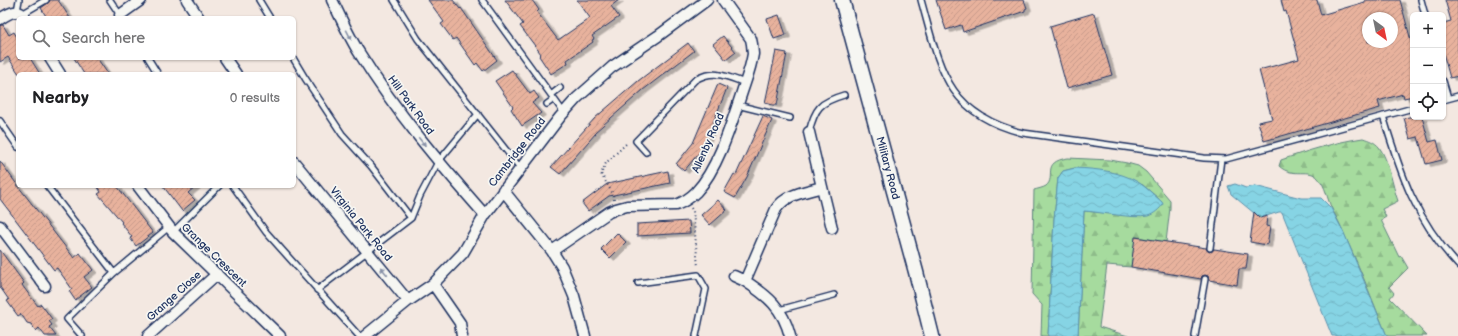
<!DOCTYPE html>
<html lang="en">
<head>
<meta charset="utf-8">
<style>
  :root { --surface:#fff; --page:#f2f2f2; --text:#202124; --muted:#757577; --line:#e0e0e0 }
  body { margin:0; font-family:"Balsamiq Sans",sans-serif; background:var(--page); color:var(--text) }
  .controls { position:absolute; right:12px; top:12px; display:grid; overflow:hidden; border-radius:6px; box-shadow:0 1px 3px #0004 }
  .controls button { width:36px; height:36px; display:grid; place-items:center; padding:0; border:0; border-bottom:1px solid var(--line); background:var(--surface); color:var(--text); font:20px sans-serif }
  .compass { position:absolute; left:1362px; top:12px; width:36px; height:36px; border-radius:50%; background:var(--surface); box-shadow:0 1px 3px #0004; rotate:147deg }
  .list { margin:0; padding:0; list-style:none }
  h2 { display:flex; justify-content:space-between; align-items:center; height:52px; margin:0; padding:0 16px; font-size:17px }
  h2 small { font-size:13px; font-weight:400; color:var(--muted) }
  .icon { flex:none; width:22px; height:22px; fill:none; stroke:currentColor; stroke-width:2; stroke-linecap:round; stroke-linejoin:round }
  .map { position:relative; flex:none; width:1458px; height:336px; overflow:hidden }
  .search { position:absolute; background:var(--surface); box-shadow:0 1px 3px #0004; left:16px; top:16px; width:280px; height:44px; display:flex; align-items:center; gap:10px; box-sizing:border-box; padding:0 14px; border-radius:6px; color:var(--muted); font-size:15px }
  .panel { position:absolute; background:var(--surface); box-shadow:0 1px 3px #0004; left:16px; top:72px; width:280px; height:116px; border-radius:6px }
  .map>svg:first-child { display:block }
</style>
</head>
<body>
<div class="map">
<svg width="1458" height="336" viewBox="0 0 1458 336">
  <defs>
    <pattern id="forest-firs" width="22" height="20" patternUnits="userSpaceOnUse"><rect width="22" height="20" fill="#a6db9e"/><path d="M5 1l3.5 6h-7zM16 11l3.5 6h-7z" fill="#8ebc8a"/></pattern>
    <pattern id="water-waves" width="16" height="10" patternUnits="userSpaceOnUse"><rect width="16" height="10" fill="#86d4e4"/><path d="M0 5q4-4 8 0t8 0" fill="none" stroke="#73b6c6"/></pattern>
    <pattern id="building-hatch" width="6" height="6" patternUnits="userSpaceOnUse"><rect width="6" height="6" fill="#e8b29d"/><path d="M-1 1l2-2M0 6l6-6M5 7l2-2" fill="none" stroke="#c6998a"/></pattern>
    <filter id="shadow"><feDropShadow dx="4.5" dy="2.5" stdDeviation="0" flood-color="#0004"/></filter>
  </defs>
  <rect width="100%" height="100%" fill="#f3e8e1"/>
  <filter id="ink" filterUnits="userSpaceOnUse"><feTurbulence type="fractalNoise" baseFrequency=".025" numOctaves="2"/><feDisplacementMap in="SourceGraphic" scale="8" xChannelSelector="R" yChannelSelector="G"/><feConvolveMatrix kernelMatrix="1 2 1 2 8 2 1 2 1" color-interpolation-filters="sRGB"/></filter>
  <g filter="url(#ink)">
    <!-- forest -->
    <path fill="url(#forest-firs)" stroke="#60857e" d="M1363 138C1369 140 1375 142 1379 147 1389 160 1392 185 1398 201L1382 209 1386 217 1381 220 1399 257 1401 256 1408 268 1389 287 1394 293 1390 298 1427 336H1387C1373 302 1360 267 1344 234 1341 225 1336 217 1332 209 1327 199 1326 186 1318 178 1309 167 1293 179 1279 166L1281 160C1307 151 1335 142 1363 138Z
      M1068 158 1110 160 1127 163 1138 166 1146 172 1170 200V208L1166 242 1136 237 1131 267 1107 265 1099 327 1128 336H1078L1084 211 1127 215H1149L1159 199 1143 185 1111 172 1075 168 1063 171 1058 178 1054 219 1048 336H1041L1042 305 1032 294 1034 190C1037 189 1043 188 1046 186 1057 177 1040 162 1068 158Z"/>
    <!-- water -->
    <path fill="url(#water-waves)" stroke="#5b92ae" d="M1075 168C1096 169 1119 171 1138 182 1146 187 1154 195 1162 202L1163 204C1160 209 1154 214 1148 216 1133 219 1101 212 1084 211L1078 336H1048L1054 219 1058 178 1063 171Z
      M1235 184 1246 188 1255 186 1301 198H1321L1331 208 1344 233 1387 336H1332L1282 212H1279L1260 218 1231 194 1228 186Z"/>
    <!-- building -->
    <path fill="url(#building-hatch)" stroke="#1b2f5e" fill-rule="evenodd" filter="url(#shadow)" d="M50 0H58L70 18H47L41 8 48 3Z
      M428 0H453L460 9 461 8 497 60 483 71 477 63 475 65 456 38 453 40 441 24 444 22Z
      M505 0H532L539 10 537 12 558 40 590 18 577 0H619L611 6 619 17 592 36 594 39 592 40 593 42 567 60 568 63 551 74 539 56 541 54 520 26 523 24Z
      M936 0H1024L1027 8 1025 9V11L963 32 961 25 946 30Z
      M1281 0H1317L1321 15 1365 2V0H1400L1413 48V96L1404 98 1403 94 1378 101 1380 108 1264 141 1258 122 1272 119 1259 70 1299 59 1286 11 1284 12ZM1368 18H1392V42H1368Z
      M1445 0H1458V76L1450 78 1443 53V23L1451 21Z
      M1094 13 1112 75 1067 88 1050 26Z
      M779 15 786 35 774 39 767 19Z
      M0 25H3L9 35 14 32 18 39V58H30L40 74H19L8 57 0 62Z
      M723 36 736 52 726 60 713 44Z
      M688 43 694 51 643 90 595 132 596 133 560 174 551 167 595 118 638 81Z
      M776 51 787 53 777 105H773L765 103Z
      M74 58H97L108 74H84Z
      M512 70 530 94 534 91 539 98 532 103 541 113 522 126 511 109 513 107 495 81Z
      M718 84 727 88 703 148 684 171 676 164 693 143Z
      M763 116 772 120 747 177 735 198 724 192 734 174 736 175Z
      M1409 117H1422L1429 142 1437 140 1442 160 1426 164 1418 137 1410 139 1404 118Z
      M0 161 18 186 74 258 80 253 93 270 84 277 92 287 75 300 69 291 72 289 57 268 54 270 0 199Z
      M668 171 670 183 609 196 588 211 582 203 607 184Z
      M97 186H117L153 233 136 246 130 238 132 237 121 223 122 222 98 194 101 192Z
      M163 186H196L188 193 195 200 182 211Z
      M718 200 727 210 710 225 701 215Z
      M1254 212 1260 218 1267 216 1266 226 1270 227 1267 245 1250 242Z
      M689 221 690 233 637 236V224Z
      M617 233 626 242 610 258 601 249Z
      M1135 237 1206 248 1209 252 1212 251 1214 249 1248 254 1246 269H1239L1237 285 1209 280 1208 276 1205 275 1202 276 1201 279 1131 267Z
      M0 250 24 283 22 285 30 296 38 306 41 304 52 319 49 321 52 325 49 327 56 336H45L39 328 36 331 31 324 27 323 21 314 18 316 7 301 9 300 0 287Z"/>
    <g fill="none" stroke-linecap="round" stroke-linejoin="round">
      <defs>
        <path id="lane" d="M110 0 120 15
          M259 0 270 18
          M394 0 418 39 521 169
          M482 0 554 99 547 104
          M921 0C940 68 946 114 1023 133L1204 158 1226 159 1413 108
          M1421 0 1425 15
          M17 11 19 0
          M22 14 46 0
          M148 58 158 74
          M293 58 305 78 342 134 371 166 411 218
          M1443 81 1448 98
          M551 95 560 88
          M554 99 564 113
          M1443 100 1458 96
          M737 105 790 118
          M1383 116C1401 175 1415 219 1458 265
          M0 121 18 147
          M809 132C815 108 820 102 844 95
          M646 152 636 141 695 80C714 69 726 76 745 83
          M47 186 114 273
          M233 186 266 232 359 336
          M173 232 219 186
          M1210 248 1221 159
          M638 283 698 275 706 289 696 336
          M317 290 411 218 420 196 438 162 478 114
          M779 310 834 295
          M82 336 67 319 114 273 169 227
          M1195 336 1205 279"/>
        <path id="street" d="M187 0 199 18
          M332 0C341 18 349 37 360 54 396 112 440 164 485 215
          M120 15 141 0
          M0 19C9 13 18 7 25 18
          M50 58 60 74
          M225 58 236 74
          M294 162 408 301
          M138 186 173 232 280 336
          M822 187 832 228
          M503 190 552 251 562 267 574 296 585 336
          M0 226 45 286
          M552 251 609 212 616 209 627 206 676 205C684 202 690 198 696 192 718 169 732 122 742 92 746 80 751 67 753 54L752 44 751 39 723 0
          M734 276 745 281
          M433 284 460 323 462 336
          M148 336 217 274
          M365 336 408 301 433 284 463 253 485 215 560 117 577 98 612 67 658 36 707 0
          M790 336C783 308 768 296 745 281L776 209C786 194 805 192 822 187L809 132"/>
        <path id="secondary" d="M842 0 916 272 932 336"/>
      </defs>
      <!-- lane casing -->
      <use href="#lane" stroke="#1b2f5e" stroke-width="8"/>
      <!-- street casing -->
      <use href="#street" stroke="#1b2f5e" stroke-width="13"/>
      <!-- secondary casing -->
      <use href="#secondary" stroke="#1b2f5e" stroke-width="17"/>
      <!-- path -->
      <path stroke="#1b2f5e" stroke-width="2" stroke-dasharray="1 3" stroke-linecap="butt" d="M614 200 613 194 601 174 606 163 628 142
        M691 208 693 211 698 267"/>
      <!-- lane -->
      <use href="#lane" stroke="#f6f6f2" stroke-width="5"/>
      <!-- street -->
      <use href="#street" stroke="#f6f6f2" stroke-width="10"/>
      <!-- secondary -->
      <use href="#secondary" stroke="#f6f6f2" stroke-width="14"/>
    </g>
    <!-- one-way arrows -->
    <defs><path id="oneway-solid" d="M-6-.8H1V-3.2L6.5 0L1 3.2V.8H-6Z"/></defs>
    <g fill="#8892a8">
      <use href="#oneway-solid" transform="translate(349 35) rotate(63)"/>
      <use href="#oneway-solid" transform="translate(422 142) rotate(52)"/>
      <use href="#oneway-solid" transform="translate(384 271) rotate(-129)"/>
    </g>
  </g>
  <g text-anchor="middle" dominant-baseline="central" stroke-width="3.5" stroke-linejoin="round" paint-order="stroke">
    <!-- street labels -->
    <g font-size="11" fill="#1b2f5e" stroke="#f6f6f2">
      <text transform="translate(411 105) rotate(54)">Hill Park Road</text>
      <text transform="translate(708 143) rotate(-66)">Allenby Road</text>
      <text transform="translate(517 152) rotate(-52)">Cambridge Road</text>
      <text transform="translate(888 168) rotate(75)">Military Road</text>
      <text transform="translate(361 224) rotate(51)">Virginia Park Road</text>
      <text transform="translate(214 255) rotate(44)">Grange Crescent</text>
      <text transform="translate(174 296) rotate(-42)">Grange Close</text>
    </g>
  </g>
</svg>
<div class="controls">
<button>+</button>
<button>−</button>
<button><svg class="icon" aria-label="locate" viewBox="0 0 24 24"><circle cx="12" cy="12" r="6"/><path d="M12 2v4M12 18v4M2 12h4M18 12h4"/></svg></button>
</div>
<svg class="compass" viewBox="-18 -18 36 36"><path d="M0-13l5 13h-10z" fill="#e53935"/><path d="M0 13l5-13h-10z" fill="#757577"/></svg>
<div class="search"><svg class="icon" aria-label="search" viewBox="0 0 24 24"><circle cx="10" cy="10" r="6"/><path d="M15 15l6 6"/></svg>Search here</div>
<section class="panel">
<h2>Nearby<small>0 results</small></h2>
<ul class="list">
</ul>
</section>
</div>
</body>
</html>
